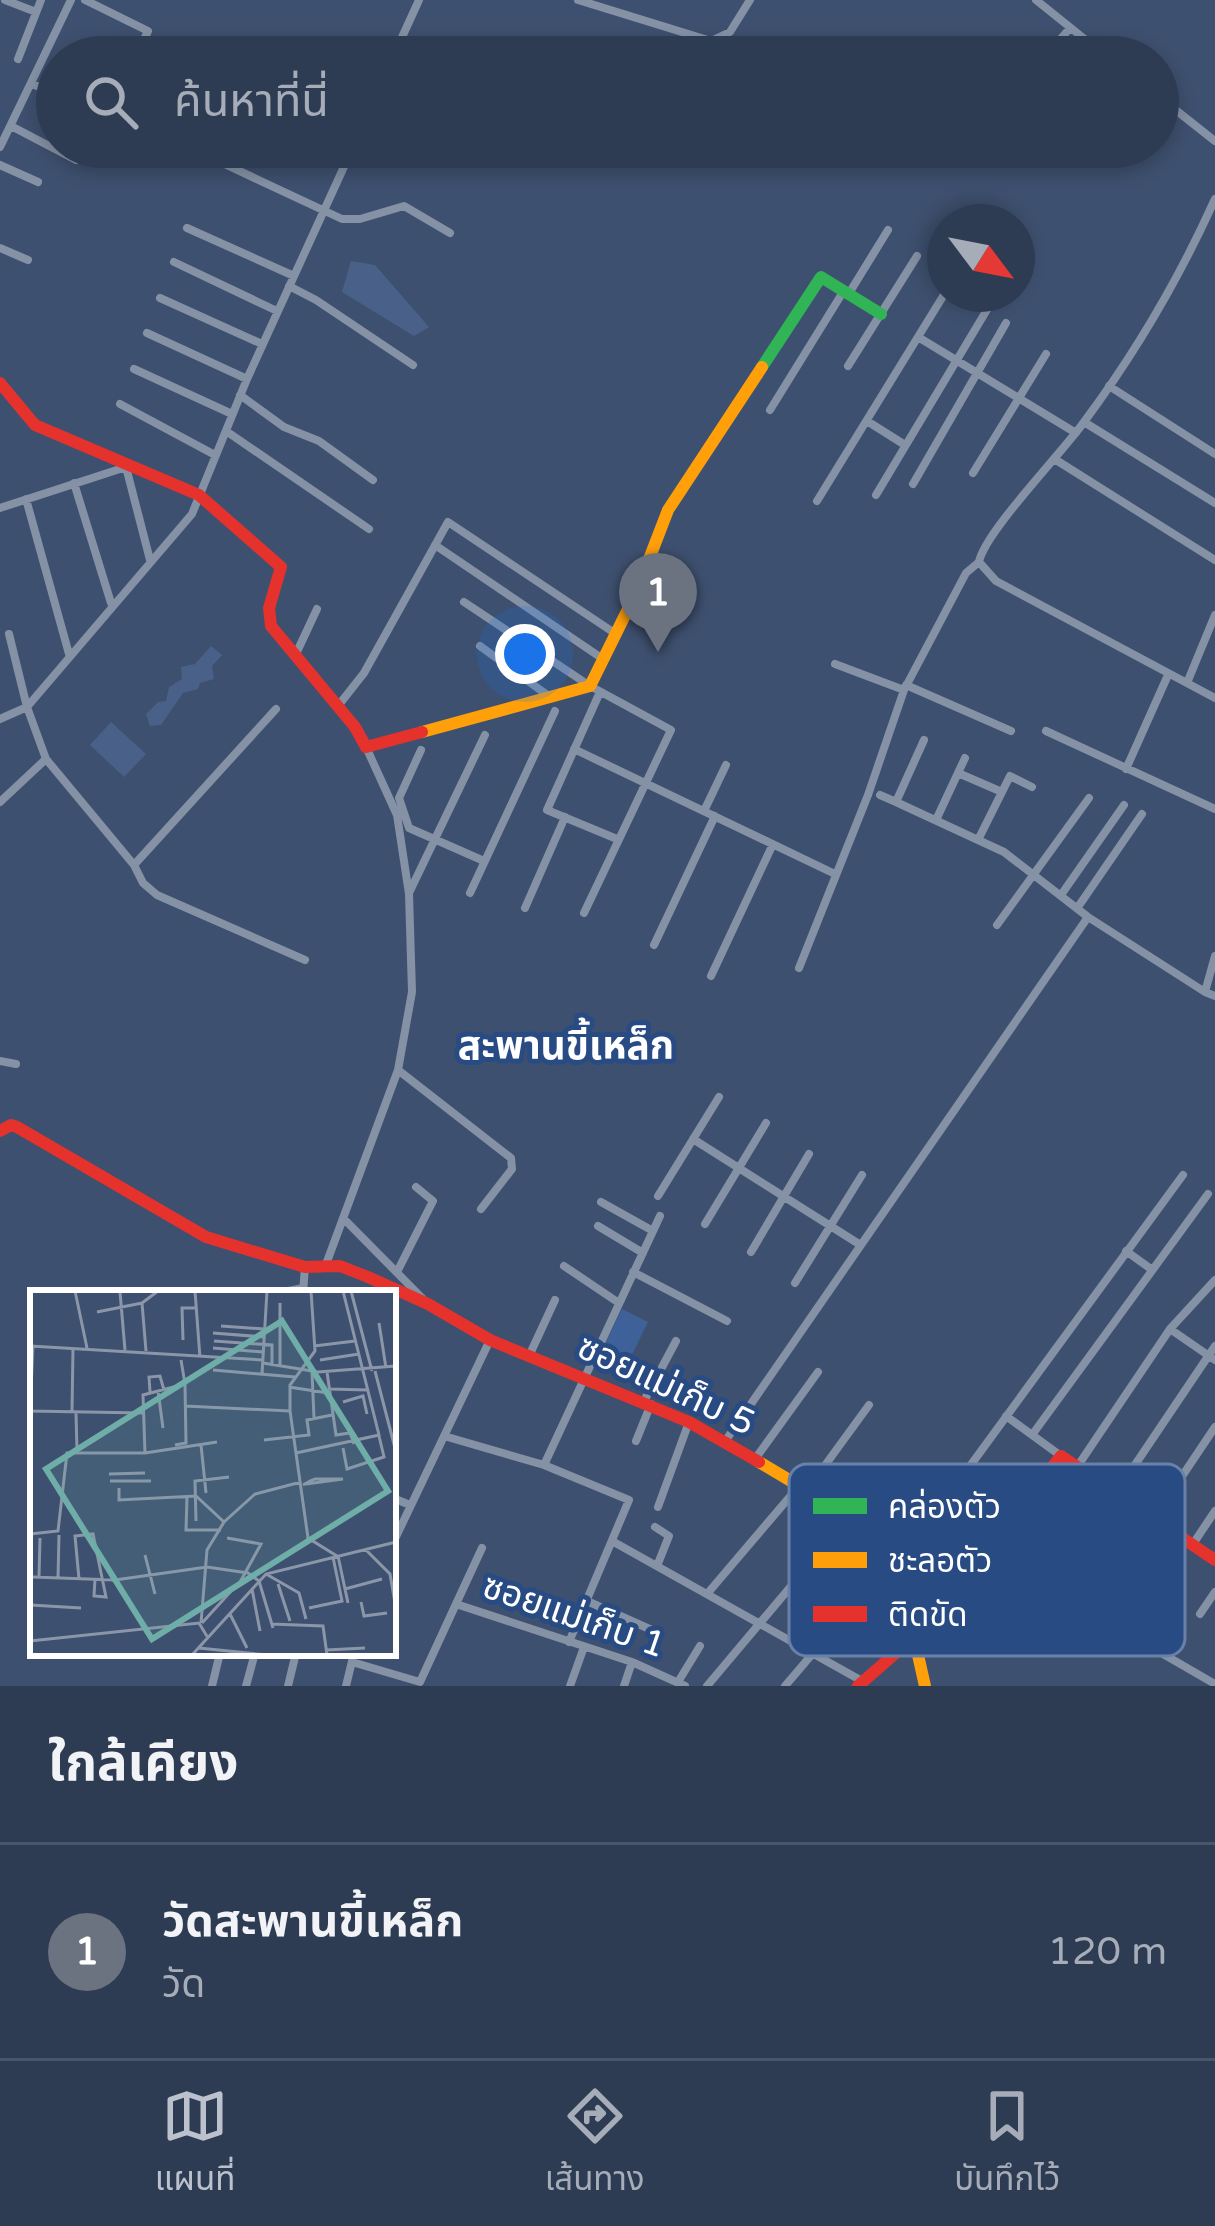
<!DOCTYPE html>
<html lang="th">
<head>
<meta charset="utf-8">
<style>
  :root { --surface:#2e3c53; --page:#36435a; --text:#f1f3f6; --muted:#a7adb8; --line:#49566a; --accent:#bbc2cd }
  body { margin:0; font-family:"Varela Round","Noto Sans Thai",sans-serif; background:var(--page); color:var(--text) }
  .compass { position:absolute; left:927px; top:204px; width:108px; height:108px; border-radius:50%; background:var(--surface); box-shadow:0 6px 18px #0003; rotate:122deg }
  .you { position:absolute; left:525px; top:654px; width:42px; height:42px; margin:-30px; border:9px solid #fff; border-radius:50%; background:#1a73e8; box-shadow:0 0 0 18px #1a73e833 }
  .badge { display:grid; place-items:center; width:78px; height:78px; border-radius:50%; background:var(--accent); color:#fff; font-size:39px; font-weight:700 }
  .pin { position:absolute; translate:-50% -99px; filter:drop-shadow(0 3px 6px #0008) }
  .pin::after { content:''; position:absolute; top:63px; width:42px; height:36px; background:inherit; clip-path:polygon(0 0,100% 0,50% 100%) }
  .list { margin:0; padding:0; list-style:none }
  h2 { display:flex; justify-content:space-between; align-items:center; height:156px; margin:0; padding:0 48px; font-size:51px }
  h2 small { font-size:39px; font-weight:400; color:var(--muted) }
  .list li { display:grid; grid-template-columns:78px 1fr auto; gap:36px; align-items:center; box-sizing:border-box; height:216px; padding:0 48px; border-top:3px solid var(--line) }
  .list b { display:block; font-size:45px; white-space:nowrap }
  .list p { margin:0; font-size:39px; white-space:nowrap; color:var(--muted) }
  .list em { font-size:39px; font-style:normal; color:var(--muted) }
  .icon { flex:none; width:66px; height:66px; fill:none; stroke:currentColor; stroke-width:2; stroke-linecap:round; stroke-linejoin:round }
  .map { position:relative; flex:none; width:1215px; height:1686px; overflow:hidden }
  .search { position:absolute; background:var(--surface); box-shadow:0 6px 18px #0003; left:36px; right:36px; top:36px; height:132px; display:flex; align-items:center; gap:30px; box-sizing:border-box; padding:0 42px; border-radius:66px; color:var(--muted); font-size:45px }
  .sheet { height:372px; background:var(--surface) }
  nav { display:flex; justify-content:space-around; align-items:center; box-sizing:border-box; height:168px; border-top:3px solid var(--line); background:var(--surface); font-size:33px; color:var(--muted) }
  nav a { display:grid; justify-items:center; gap:6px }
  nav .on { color:var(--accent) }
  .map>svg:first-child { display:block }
</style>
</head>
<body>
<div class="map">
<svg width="1215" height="1686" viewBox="0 0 1215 1686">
  <rect width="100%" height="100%" fill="#3e506f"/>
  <!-- green -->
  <path fill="#3e6199" d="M622 1309 648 1322 626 1367 600 1355Z"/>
  <!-- water -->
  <path fill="#496088" d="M351 261 375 265 429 327 414 336 342 292Z
    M211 646 222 655 212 666 214 679 200 683 198 689 183 693 161 725 150 726 146 714 158 702 166 701 169 687 182 679 181 667 195 664Z
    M111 722 146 754 124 777 90 745Z"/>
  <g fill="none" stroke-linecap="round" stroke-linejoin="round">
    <!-- street -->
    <path stroke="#8591a5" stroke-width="8" d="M5 0 36 12
      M85 0 148 31 136 57
      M578 0 711 41 730 32 750 0
      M1036 0 1107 57
      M300 52 309 57
      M393 57 419 0
      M1045 57 1070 28
      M18 59 41 0
      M32 84 57 94
      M1158 96 1215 141
      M11 126 76 160
      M0 147 71 0
      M312 147 346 163
      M216 160 342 219H360L404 206 450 233
      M0 165 38 182
      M1215 199C1179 279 1136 352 1084 422 1062 453 984 533 979 562L996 581 1215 698
      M187 228 294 276
      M0 248 28 260
      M174 262 277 311
      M289 286 316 300 413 365
      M848 295 888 230
      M160 298 262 344
      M147 333 247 379
      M918 337 1076 433
      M848 366 917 256
      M134 369 232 414
      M1109 386 1215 454
      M240 395 284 427 319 441 373 480
      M120 404 215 455
      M770 410 843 292
      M867 421 905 445
      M1084 422 1215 503
      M226 431 369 529
      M1056 460 1215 560
      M973 473 1046 354
      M74 483 111 603
      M913 484 1006 323
      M876 495 988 308
      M26 499 69 654
      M817 501 945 293
      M0 508 126 467 150 560
      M435 545 603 659
      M464 602 590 686 671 730 584 913
      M9 634 27 707 46 759 134 865 276 709
      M480 646 550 697
      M295 656 317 609
      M835 664 904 690
      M1187 683 1215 615
      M906 685 1011 731
      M600 692 547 810 617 839
      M338 706 364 673 448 522 616 634
      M0 719 27 707 192 514 247 379 353 147
      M1046 731 1215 809
      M924 740 896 802 1004 852 1088 917 1205 992
      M574 749 835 874
      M421 750 399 798 409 828 484 861
      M1126 769 1168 675
      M958 773 1002 792
      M880 795 896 802
      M0 802 46 759
      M704 811 726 765
      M936 820 965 758
      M978 840 1010 776 1032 787
      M134 865 143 883 157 895 305 960
      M409 893 485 735
      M470 893 555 711
      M1061 895 1124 805
      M1078 907 1142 814
      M525 908 565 817
      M997 925 1089 798
      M654 945 715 816
      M1215 956 1205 992 1215 996
      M799 968 868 795 904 690 966 573 979 562
      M711 976 773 844
      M0 1061 16 1064
      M398 1070 511 1158 512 1169 481 1209
      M693 1139 859 1244
      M658 1196 719 1097
      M601 1202 653 1231
      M343 1218 423 1299
      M705 1224 766 1123
      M598 1226 643 1253
      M1126 1251 1151 1269
      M751 1252 809 1154
      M564 1266 619 1303
      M325 1267 398 1070 412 992 409 894 397 815 366 747
      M397 1272 433 1201 416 1187
      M633 1272 727 1321
      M795 1283 862 1175
      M279 1293 303 1288
      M303 1293 305 1267
      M1170 1329 1215 1360
      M529 1356 555 1300
      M644 1401 676 1341
      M1006 1416 1061 1456
      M1032 1435 1208 1194
      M444 1436 544 1465
      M726 1440 1088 917
      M636 1441 651 1404
      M755 1459 818 1372
      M1077 1467 1170 1329 1215 1280
      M807 1490 869 1405
      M1116 1493 1215 1346
      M393 1498 410 1505
      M1026 1499 1124 1563 1215 1427
      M658 1507 689 1422
      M655 1527 669 1536 657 1566
      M996 1537 1028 1560 1035 1580 1215 1684
      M612 1541 862 1681
      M393 1543 490 1340
      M1193 1544 1215 1511
      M888 1578 1183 1175
      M707 1594 799 1486
      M587 1601 654 1631
      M456 1604 482 1548
      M1200 1614 1215 1592
      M569 1642 629 1500 544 1465 660 1216
      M352 1662 420 1682 456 1604 632 1662 685 1686
      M678 1682 700 1646
      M212 1686 220 1653
      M246 1686 255 1653
      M288 1686 296 1653
      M346 1686 354 1653
      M570 1686 584 1647
      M624 1686 632 1662
      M707 1686 851 1515
      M785 1686 883 1571"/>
    <!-- fast -->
    <path stroke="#30b455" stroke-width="12" d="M762 367 821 277 881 314"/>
    <!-- slow -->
    <path stroke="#ff9f0a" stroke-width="12" d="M422 732 590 686 636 593 668 510 762 367
      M759 1462 861 1523 914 1637 925 1686"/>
    <!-- jam -->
    <path stroke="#e5322d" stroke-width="12" d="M0 383 35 425 199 495 281 567 269 608 271 626 355 727 366 747 422 732
      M0 1131 11 1125 17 1127 206 1237 305 1267 340 1266 368 1277 428 1304 490 1340 689 1422 759 1462
      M858 1686 914 1637 1061 1456 1215 1560"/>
  </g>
  <g text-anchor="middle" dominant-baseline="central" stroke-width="10" stroke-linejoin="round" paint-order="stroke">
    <!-- street labels -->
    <g font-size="36" fill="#fff" stroke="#294b84">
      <text transform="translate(666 1385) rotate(25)">ซอยแม่เก็บ 5</text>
      <text transform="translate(574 1616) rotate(19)">ซอยแม่เก็บ 1</text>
    </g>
    <!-- neighbourhood labels -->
    <g font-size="39" font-weight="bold" fill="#fff" stroke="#294b84">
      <text x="566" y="1046">สะพานขี้เหล็ก</text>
    </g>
  </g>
  <!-- overview -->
  <g transform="translate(30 1290)">
    <rect width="366" height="366" fill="#3e506f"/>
    <path fill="none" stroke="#8b96a9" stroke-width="3" d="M45 1 57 58M165 1 170 68M281 1 285 61 260 95V121L278 248 307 266M321 1 342 81M90 2 95 60M67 22 112 13M349 33 356 78M191 36 234 39M183 43 234 47M153 50 152 18H166M184 51 242 55V74M0 56 233 70M3 56 0 121 113 123M284 56 325 51M183 58 233 62M116 61 112 13 128 1M290 70 329 64M233 73 288 82 366 76M250 75V13M183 80 265 87M345 81 366 162M282 82 284 128M297 82 306 145 320 143 324 154M232 84 237 1M259 97 298 103M298 99 338 100M128 101 133 138M120 102 119 87 130 86 134 100M313 112 333 106 337 124M155 116 260 121M42 122 43 58M46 123 47 161M234 150 279 145 277 130 302 125M145 155 156 153 155 94M171 155 176 203M313 158 317 179 354 167 349 146M115 163 187 152M266 163 349 145 313 1M79 184 115 183M80 191H121M273 195 280 191 285 189H313L276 194M89 198V210L166 206 194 232 177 260 171 333M157 207 156 240H191M166 231 165 191 199 187M194 232 225 204 271 192M0 244 28 241 37 163H115L113 105 155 94 151 70M197 248 231 254 210 292M335 259 360 284 366 319M115 265 125 304M308 266 318 313M236 284 269 303 276 329M3 287 85 290 177 277 218 283 229 291 243 338M9 287 10 248M28 288 29 245M49 289 45 246 63 244 76 307 64 306 65 289M248 294 260 331M222 299 230 341M315 299 352 289M331 312 334 326 357 323M0 315 51 318M279 318 312 311 303 267M200 324 217 358M172 333 203 299M241 334 293 336 297 365M0 351 169 333 178 348M169 358 237 365M296 360 335 358M162 365 236 284 366 252"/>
    <path fill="#6fada8" fill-opacity="0.15" stroke="#6fada8" stroke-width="6" d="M252 31 358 201 122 349 16 179Z"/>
    <rect width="366" height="366" fill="none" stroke="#fff" stroke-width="6"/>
  </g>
  <!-- legend -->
  <rect x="789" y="1464" width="396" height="192" rx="18" fill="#294b84" stroke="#6981a9" stroke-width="3"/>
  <rect x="813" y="1498" width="54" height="16" fill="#30b455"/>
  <rect x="813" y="1552" width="54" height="16" fill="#ff9f0a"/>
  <rect x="813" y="1606" width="54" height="16" fill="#e5322d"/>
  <g font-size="33" fill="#fff">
    <text x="888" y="1518">คล่องตัว</text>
    <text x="888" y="1572">ชะลอตัว</text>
    <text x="888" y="1626">ติดขัด</text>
  </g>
</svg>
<svg class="compass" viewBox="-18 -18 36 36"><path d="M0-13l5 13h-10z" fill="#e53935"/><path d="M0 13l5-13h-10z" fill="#a7adb8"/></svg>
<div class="you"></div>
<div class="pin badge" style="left:658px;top:652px;background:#6b7280">1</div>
<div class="search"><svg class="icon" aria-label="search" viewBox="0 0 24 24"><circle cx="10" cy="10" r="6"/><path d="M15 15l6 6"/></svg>ค้นหาที่นี่</div>
</div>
<section class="sheet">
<h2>ใกล้เคียง<small></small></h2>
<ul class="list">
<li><span class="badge" style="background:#6b7280">1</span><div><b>วัดสะพานขี้เหล็ก</b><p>วัด</p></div><em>120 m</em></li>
</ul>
</section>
<nav>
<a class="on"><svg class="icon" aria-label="map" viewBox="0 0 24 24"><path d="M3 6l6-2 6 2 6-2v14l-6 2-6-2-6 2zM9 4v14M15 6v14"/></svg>แผนที่</a>
<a><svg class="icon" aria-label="directions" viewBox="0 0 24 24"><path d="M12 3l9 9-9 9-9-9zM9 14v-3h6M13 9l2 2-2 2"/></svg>เส้นทาง</a>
<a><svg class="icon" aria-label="saved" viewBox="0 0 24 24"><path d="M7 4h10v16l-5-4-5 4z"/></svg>บันทึกไว้</a>
</nav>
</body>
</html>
